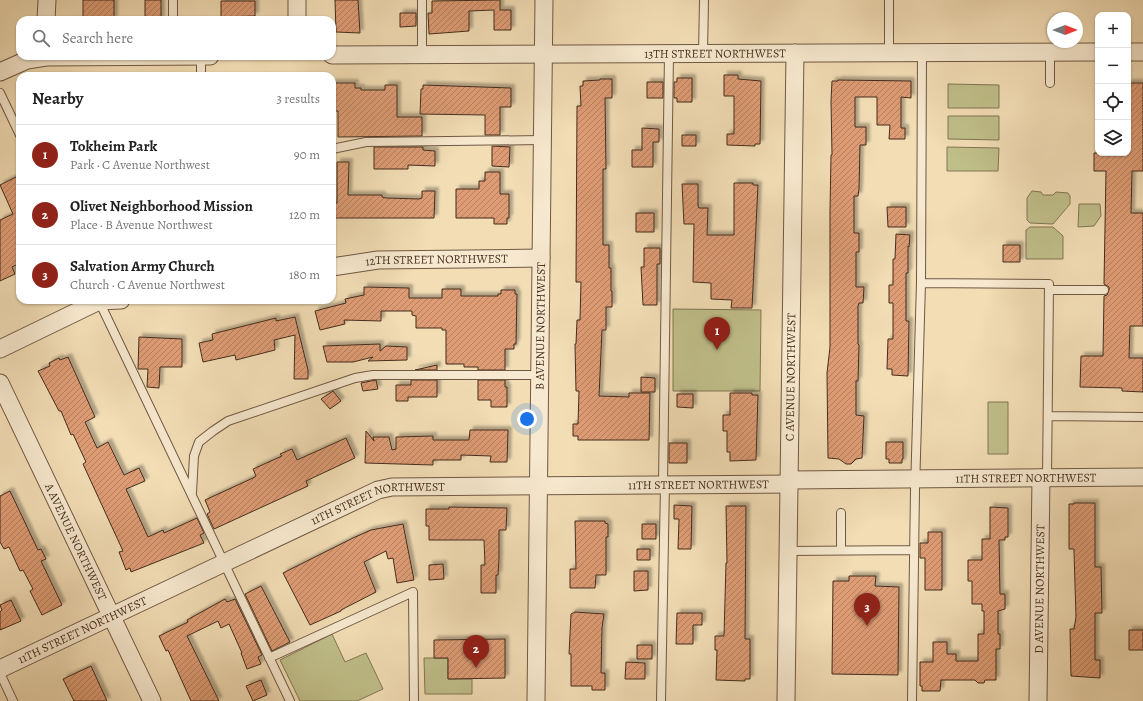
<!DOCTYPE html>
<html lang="en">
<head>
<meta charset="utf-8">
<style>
  :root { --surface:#fff; --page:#f6f6f6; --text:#222; --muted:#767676; --line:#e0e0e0; --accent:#8f2418 }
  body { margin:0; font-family:Alegreya,serif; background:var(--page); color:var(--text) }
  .controls { position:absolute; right:12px; top:12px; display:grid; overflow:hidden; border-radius:8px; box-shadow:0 1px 3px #0004 }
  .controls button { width:36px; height:36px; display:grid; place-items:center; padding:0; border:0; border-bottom:1px solid var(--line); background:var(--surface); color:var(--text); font:20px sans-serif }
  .compass { position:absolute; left:1047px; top:12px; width:36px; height:36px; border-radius:50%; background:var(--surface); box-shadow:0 1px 3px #0004; rotate:90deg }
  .you { position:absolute; left:527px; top:419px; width:14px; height:14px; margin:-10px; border:3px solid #fff; border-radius:50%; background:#1a73e8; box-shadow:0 0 0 6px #1a73e833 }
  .badge { display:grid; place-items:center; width:26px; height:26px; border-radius:50%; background:var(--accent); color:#fff; font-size:13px; font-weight:700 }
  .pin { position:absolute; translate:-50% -33px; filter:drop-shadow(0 1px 2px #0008) }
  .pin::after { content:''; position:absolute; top:21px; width:14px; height:12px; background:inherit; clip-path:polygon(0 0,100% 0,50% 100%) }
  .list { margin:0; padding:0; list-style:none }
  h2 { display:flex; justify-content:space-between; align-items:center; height:52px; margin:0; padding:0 16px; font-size:17px }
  h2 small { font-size:13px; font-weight:400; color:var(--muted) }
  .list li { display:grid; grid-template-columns:26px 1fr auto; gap:12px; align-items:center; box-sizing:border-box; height:60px; padding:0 16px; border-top:1px solid var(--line) }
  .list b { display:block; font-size:15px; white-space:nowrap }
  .list p { margin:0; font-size:13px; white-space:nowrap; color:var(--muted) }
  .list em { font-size:13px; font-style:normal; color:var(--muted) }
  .icon { flex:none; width:22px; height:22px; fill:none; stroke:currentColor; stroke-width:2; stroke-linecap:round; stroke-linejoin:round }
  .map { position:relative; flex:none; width:1143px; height:701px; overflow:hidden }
  .search { position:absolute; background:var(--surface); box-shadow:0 1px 3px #0004; left:16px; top:16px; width:320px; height:44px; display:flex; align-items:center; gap:10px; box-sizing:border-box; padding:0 14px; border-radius:12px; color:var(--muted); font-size:15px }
  .panel { position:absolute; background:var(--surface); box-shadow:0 1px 3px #0004; left:16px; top:72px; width:320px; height:232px; border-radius:12px }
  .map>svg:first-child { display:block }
</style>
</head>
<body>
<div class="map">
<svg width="1143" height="701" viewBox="0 0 1143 701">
  <defs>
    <pattern id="building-hatch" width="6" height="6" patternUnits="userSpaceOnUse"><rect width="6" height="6" fill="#de9c74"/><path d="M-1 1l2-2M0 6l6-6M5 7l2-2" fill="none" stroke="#b67f5f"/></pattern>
    <filter id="shadow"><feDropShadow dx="3.5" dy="-3.5" stdDeviation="1" flood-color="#0004"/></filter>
  </defs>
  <rect width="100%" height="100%" fill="#f2ddb5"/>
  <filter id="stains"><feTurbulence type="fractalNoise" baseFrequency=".005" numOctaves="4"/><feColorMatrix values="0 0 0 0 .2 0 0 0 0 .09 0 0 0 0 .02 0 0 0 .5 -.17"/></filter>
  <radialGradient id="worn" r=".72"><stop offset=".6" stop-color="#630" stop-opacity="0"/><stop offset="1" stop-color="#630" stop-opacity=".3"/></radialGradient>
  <!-- green -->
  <path fill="#c0bf8a" stroke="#827654" d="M948 84 999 85V108H948Z
    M948 116H999V140L948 139Z
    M947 147 999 148 998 171H947Z
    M1032 191 1041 192 1043 195H1053L1056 192 1068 193 1070 196V204L1053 224 1030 223 1027 220V198Z
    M1079 204H1100L1101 216 1094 226 1078 227Z
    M1030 227H1053L1063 236V259H1026V230Z
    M673 309 761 310 760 391H673Z
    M988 402H1008V454H988Z
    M332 634 345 662 366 653 383 689 357 701H300L280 660Z
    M424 658H448V679H472V694H425Z"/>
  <!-- building -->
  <path fill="url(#building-hatch)" stroke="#452c1d" filter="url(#shadow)" d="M83 0H114V20H83Z
    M145 0H161V20H145Z
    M335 0H358L360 33 336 32Z
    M500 0V10H511V30H494V10L469 11V31L429 34 428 13H432V1Z
    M221 1H255V16L221 17Z
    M400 13H416V26L400 27Z
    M724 75H738V79L761 81 760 144H755V146L727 145V134H734V96H724Z
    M677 78H692V102H677V98H674V82H677Z
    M600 79H612V98H605L606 169H603V245H609V268H611V291H612V307H606V330H602L599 396 629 397V393H650L649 440H578V436H573V424H578L579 391H576L575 344H576L577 320H580L581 282H576L577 106H581L580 86H583V81L600 80Z
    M838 80 911 81V98L901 97V128H905V139H889L890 125H877V97H855V127H866V145H860L859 189 858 196H854V233H859V252H856V287H864L863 303H859L858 306V344L859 345 858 381H856V415L864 416 862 458 856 459 851 464H846L839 459 828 458 827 373 830 347V211L831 155H832L831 101 832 81H838Z
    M647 82H663V98H647Z
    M332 83H355V88H361V90H385V85H397V117H422V136L338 137V111H332Z
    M1128 83H1143V171H1132L1131 213H1143V326H1130L1129 358H1143V392L1122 391V388L1080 387 1081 356H1103L1104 296 1107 295 1109 290V287L1104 284 1106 171H1094V153H1128Z
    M423 85 511 88V107H500V135H485V115L420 114 421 89H423Z
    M642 128 659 129V142H653V167H632V150H642Z
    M682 135H696V146H682Z
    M492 146 510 147 509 167 492 166Z
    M374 147H423V150L435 151V166L408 165V169H374Z
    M337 162H349L348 195H382V197L386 198 419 199 422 198V191H435L434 218H332V203H337Z
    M485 172H500V194H509V218H507V224H494V218H456V189H479V181H485Z
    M20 175V263L12 267 15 274 0 281V220L13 214 0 185Z
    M734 183H753V185H758L752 308H731L732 300 711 299V283L693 282 694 224H684L682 184H698V206L699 208H708L707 235H734Z
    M887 207H906V227H888Z
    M636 213H654V232H636Z
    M896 234 910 235 909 247 908 246V273H906V321H909L908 376 892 375V369H887L888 339H893V303H889V285H893V259H895Z
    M1003 245H1020V262H1003Z
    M644 248H660V264H657V305H643L641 267H644Z
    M364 287 409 288V298H442V289H461V296H498V294H501V290H515V294H517L516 344H514V349H505V370H478V367H464V364H446V330H442V328H416V316L412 315V311H381V321L344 320 345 324 320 330 315 311 346 303 345 299 364 295Z
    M295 317 308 370V379H294L295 335 274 340 275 350 236 360 235 355 203 362 199 343 213 340 212 334 276 318V321Z
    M139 337 182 339V367H160L159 388 147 387 148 369H138Z
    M380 344V351L386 346 407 347V360L368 361 373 357 353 362H327L323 346Z
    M68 357 95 417 85 422 97 448 108 442 124 475 139 468 145 481 126 489 148 537 163 530 164 533 197 518 204 533 200 535 204 543 131 572 130 568 126 570 119 552 123 551 83 464 86 462 73 434 71 435 61 411H59L38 371 50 366 49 363 59 358 60 360Z
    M437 365V370H415Z
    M641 377 655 378V392H641Z
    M376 380 378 389 363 391 361 383Z
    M411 380H437V397H408V401H396V385H411Z
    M478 380H505V387H507V407H491V400H478Z
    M333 391 341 401 330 409 321 399Z
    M730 393H752V395H758L756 460 730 461V452H727V431H723V415H730Z
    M677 394H693V408L677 407Z
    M470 430H508L507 462H490L491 456 461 455V460H433V465L365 463 366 431 374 441 373 437H389L392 450 396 449V437L433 436V440H469Z
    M346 438 355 458 306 481 308 486 214 529 207 514 210 512 205 500 253 478 256 476 253 469 282 456 280 454 292 449 297 460Z
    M886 442H903V459H902V463H889V459H886Z
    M669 443H687V463H669Z
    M10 491 38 550 41 549 46 559 41 561 62 605 42 615 30 591 33 589 23 570 20 571 9 547 4 549 0 542V496Z
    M1074 503H1095V567H1101L1102 613H1095V660H1100V678L1071 676 1070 629H1074L1076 617 1074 552V549H1069V504H1074Z
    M674 505 692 506 691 549H678L679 519H674Z
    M726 506H746L745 639H750V679H745V681L716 680 717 650H715V636H724L726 563H727Z
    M449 507 507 508 506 530H499V558L498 575H496V593H481V565H485L484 540H429V526H426V509H449Z
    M990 507 1008 508V537H1005V540H999L1000 594H1005V609L998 611V634H1000V649H996V680H985L984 683H978L975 680H941L940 691H922V686H920V662H933V642H947V654H956V661H978V634H984V611H982V604H972V581H968V560H982V539H990Z
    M575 521H605V523L608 524V537H606V575H596L595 588H570V569H576Z
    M403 524 414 580 397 583 393 558 388 559 386 551 364 562 376 592 341 610V611L310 625 283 573 353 538 371 530Z
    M642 524H656V539H642Z
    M928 532H942V590H925V558H920V543H928Z
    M637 549H650V560H637Z
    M443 564 444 579 429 580V565Z
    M634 571H648V590L634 591Z
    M849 576H876L875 586 899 587 898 675 832 674 833 581H849Z
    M261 586 290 642 272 651 245 594Z
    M225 599 227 602 235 599 262 655 258 657 261 664 247 669 241 653H242L229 624 221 628 218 621 187 636 219 701H191L168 650 166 651 159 636 188 622 187 620Z
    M11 600 21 621 0 630V612L2 610 0 605Z
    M575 612 604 614 602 628 601 673H605V690H592V686H571V654H569L571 614Z
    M677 613H702V625H693V644H676Z
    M1129 630H1143V650H1129Z
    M505 639V678L448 679V658H434V640Z
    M637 645H652V659H637Z
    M626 662 645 663V679H625Z
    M91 666 107 701H74L63 679Z
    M261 680 267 695 253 701 246 686Z"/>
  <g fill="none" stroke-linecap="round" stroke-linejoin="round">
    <defs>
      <path id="lane" d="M889 0V53
        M173 20V0
        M422 54V0
        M703 54 704 0
        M201 76V56
        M1050 83V52
        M0 93 20 135
        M332 149 366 142 542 140
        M921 283 1049 284 1047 478
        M1049 290H1104
        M99 301 290 701
        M1048 416 1143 417
        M663 484 669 54
        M192 493 194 456 199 442 213 431 228 421 355 378 373 375H540
        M841 513V550
        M788 551 914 550
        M269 658 413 592 414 701
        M0 673 13 701
        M661 701 665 484
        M912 701 915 490 921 283 922 52"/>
      <g id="street">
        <path d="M46 20 47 0"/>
        <path d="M297 20V0"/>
        <path d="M1128 52H1143"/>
        <path id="s1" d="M332 55 1098 52"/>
        <path d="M0 72 27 60 46 57 210 56"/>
        <path id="s2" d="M332 267 378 260 541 258"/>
        <path d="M0 349 99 301 121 300"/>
        <path id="s3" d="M0 383 152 701"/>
        <path id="s4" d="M789 480 1143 477"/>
        <path id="s5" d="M0 669 378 490 392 487 789 484"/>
        <path id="s6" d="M536 701 544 0"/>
        <path id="s7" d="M786 701 795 53"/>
        <path id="s8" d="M1038 701 1041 478"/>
      </g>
    </defs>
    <!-- lane casing -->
    <use href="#lane" stroke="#705843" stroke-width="10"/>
    <!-- street casing -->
    <use href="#street" stroke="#705843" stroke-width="19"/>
    <!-- lane -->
    <use href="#lane" stroke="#f7e9cf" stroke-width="8"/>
    <!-- street -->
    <use href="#street" stroke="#f7e9cf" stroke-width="17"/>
  </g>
  <g text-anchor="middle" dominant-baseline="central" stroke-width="3.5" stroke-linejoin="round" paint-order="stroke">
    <!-- street labels -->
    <g font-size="12" fill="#452c1d" stroke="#f7e9cf">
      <text stroke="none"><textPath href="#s1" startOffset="383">13TH STREET NORTHWEST</textPath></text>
      <text stroke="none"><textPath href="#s2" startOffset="105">12TH STREET NORTHWEST</textPath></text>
      <text stroke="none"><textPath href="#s6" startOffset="375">B AVENUE NORTHWEST</textPath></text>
      <text stroke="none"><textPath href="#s7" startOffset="324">C AVENUE NORTHWEST</textPath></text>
      <text stroke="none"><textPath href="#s4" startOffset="237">11TH STREET NORTHWEST</textPath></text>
      <text stroke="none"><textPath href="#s5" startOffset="739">11TH STREET NORTHWEST</textPath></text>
      <text stroke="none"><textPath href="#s5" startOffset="415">11TH STREET NORTHWEST</textPath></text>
      <text stroke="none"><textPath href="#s3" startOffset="176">A AVENUE NORTHWEST</textPath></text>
      <text stroke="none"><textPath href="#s8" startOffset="112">D AVENUE NORTHWEST</textPath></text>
      <text stroke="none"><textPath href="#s5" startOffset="91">11TH STREET NORTHWEST</textPath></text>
    </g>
  </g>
  <rect width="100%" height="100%" filter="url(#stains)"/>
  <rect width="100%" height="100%" fill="url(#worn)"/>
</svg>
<div class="controls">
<button>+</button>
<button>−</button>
<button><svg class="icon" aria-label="locate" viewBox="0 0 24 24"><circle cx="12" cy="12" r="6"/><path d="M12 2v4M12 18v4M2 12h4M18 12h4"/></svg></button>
<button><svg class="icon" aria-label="layers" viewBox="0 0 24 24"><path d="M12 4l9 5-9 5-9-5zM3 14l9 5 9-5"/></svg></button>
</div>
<svg class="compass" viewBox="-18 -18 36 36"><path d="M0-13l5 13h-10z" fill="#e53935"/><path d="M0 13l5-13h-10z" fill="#767676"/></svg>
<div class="you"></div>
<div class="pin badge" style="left:717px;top:350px">1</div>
<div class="pin badge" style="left:476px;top:668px">2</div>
<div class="pin badge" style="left:867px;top:626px">3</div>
<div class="search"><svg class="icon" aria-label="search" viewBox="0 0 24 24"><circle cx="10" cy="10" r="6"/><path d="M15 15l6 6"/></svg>Search here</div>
<section class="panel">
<h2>Nearby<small>3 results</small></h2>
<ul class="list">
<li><span class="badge">1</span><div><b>Tokheim Park</b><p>Park · C Avenue Northwest</p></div><em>90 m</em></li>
<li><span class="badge">2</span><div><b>Olivet Neighborhood Mission</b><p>Place · B Avenue Northwest</p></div><em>120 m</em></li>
<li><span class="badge">3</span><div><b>Salvation Army Church</b><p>Church · C Avenue Northwest</p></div><em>180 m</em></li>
</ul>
</section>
</div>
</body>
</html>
